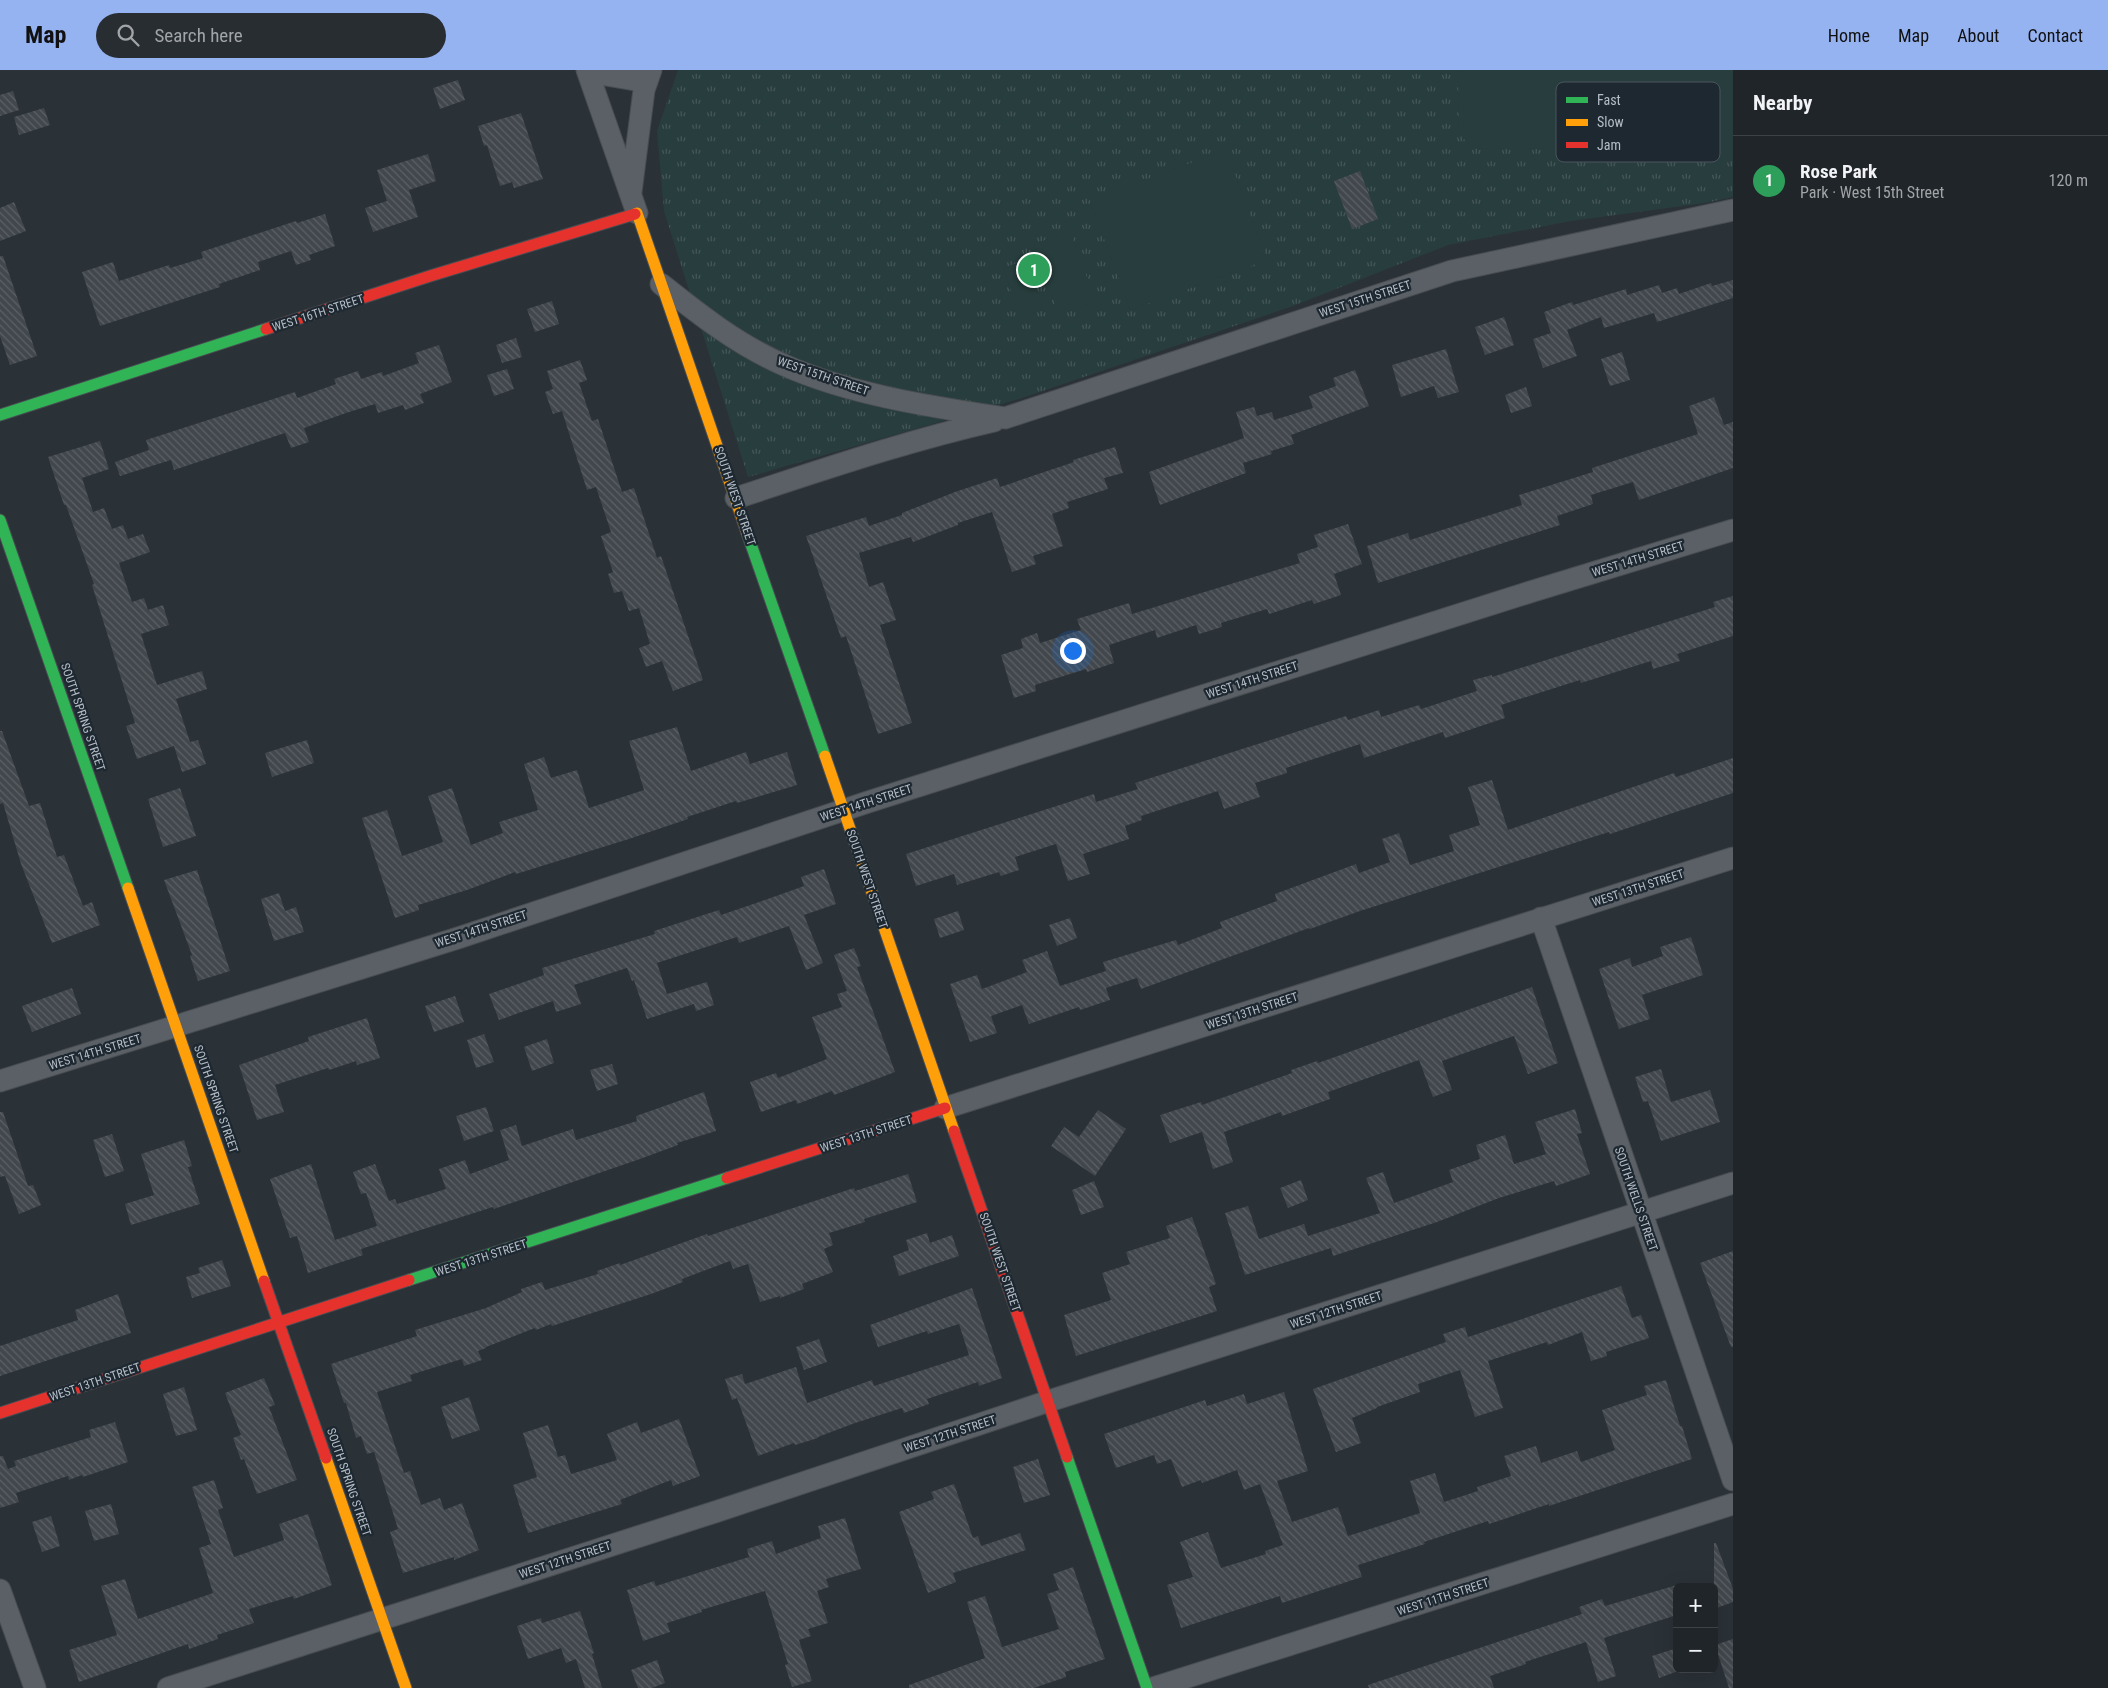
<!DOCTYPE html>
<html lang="en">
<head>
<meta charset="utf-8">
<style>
  :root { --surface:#202529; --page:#282d31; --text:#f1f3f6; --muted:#a2a5a8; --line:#3d4246; --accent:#95b2f1 }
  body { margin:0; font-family:"Roboto Condensed",sans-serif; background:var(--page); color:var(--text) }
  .controls { position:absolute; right:15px; bottom:15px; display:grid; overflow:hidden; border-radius:8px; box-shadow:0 5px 20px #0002 }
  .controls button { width:45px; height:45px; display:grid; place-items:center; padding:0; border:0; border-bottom:1px solid var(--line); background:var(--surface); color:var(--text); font:25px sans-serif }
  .you { position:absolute; left:1072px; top:580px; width:18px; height:18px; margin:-12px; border:4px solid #fff; border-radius:50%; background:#1a73e8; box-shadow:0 0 0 8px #1a73e833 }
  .badge { display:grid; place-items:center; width:32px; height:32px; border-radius:50%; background:var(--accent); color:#fff; font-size:16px; font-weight:700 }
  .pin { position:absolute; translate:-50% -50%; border:2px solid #fff; box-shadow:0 1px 5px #0006 }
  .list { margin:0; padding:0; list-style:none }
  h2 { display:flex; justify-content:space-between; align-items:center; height:65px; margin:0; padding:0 20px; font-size:21px }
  h2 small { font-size:16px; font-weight:400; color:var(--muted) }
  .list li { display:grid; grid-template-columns:32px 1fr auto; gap:15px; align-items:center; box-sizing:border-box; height:90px; padding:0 20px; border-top:1px solid var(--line) }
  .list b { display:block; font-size:19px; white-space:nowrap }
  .list p { margin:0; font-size:16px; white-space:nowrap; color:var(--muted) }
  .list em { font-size:16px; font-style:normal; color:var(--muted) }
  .icon { flex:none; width:28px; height:28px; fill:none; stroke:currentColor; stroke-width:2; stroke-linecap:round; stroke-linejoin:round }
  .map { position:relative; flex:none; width:1733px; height:1618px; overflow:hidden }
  header { display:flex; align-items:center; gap:30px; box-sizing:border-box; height:70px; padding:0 25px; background:var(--accent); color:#111 }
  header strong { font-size:24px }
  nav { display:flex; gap:28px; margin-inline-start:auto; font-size:18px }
  .search { width:350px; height:45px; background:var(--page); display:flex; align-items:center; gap:12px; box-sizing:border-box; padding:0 18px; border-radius:28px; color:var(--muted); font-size:19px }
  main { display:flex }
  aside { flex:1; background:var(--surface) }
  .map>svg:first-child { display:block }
</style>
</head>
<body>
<header>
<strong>Map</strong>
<div class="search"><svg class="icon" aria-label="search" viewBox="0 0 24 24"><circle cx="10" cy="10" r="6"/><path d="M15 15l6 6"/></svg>Search here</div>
<nav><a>Home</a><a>Map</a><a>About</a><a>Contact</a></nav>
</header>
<main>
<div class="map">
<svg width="1733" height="1618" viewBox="0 0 1733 1618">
  <defs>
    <pattern id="grass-tufts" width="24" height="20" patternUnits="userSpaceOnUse" patternTransform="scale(1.25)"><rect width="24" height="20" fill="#283d3d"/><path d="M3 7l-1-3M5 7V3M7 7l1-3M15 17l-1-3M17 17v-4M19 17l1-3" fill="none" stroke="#455758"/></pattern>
    <pattern id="building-back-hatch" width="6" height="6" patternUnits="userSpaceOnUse" patternTransform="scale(1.25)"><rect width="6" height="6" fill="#41474c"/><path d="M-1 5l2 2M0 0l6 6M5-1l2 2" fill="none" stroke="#5a6064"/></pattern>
  </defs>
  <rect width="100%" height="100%" fill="#2a3137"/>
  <!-- grass -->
  <path fill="url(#grass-tufts)" d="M678 0H1733V127L1705 133 1571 151 1448 175 1293 236 1022 328 748 407 664 141 657 61Z"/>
  <!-- garden -->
  <path fill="#283d3d" d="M1458 0H1733V81L1473 78 1459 64Z
    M1226 80 1267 190 1130 240 1090 130Z
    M1070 161 1096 232 1059 245 1034 174Z
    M1026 190 1043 239 1021 248 1003 198Z"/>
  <!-- building -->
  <path fill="url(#building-back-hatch)" d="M458 10 465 30 440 39 433 18Z
    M13 21 19 40 0 46V25Z
    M44 38 50 55 19 65 14 47Z
    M521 43 543 109 514 118 512 112 500 116 487 75 484 76 478 56Z
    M428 84 436 111 409 120 418 147 373 162 365 138 387 131 377 100Z
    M1360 101 1378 149 1352 159 1334 111Z
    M14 132 26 161 0 171V138Z
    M325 144 335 176 309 185 311 190 296 195 291 181 258 192 260 200 219 214 220 217 100 256 82 202 113 192 119 211 169 195 170 198 203 188 201 182 296 151 297 153Z
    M0 186H3L37 286 10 295 0 266Z
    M1733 210V228L1657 252 1654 243 1604 258 1601 247 1567 260 1577 286 1543 298 1533 269 1551 263 1544 242 1572 232 1573 235 1626 219 1627 225 1659 215 1662 223 1677 218 1679 224 1711 213 1712 216Z
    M552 231 559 254 535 262 527 239Z
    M1504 247 1514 275 1485 285 1475 257Z
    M516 268 522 287 502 293 496 275Z
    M439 275 452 312 420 324 424 333 405 340 403 335 378 343 375 334 346 343 304 358 309 372 291 378 285 363 174 400 171 390 120 406 115 392 149 380 146 370 295 322 297 328 336 314 334 309 358 301 361 309 382 302 383 306 419 293 415 283Z
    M1446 279 1459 322 1438 328 1434 316 1401 327 1392 295Z
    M1622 282 1630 310 1610 316 1601 289Z
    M580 290 587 310 579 313 592 351 598 349 622 422 634 418 657 488 661 486 703 610 673 621 662 591 646 597 639 578 650 574 639 538 629 541 622 521 614 523 608 504 613 502 601 466 611 462 596 417 587 420 562 341 553 344 545 322 553 319 547 301Z
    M507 299 514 319 494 326 487 305Z
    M1355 300 1369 336 1291 365 1294 374 1271 381 1272 384 1243 393 1246 403 1160 435 1149 402 1244 368 1236 342 1254 337 1257 346 1272 342 1274 350 1313 338 1309 326 1336 316 1333 308Z
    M1526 317 1532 336 1511 343 1505 325Z
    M1714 327 1724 355 1733 352V398L1639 430 1633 412 1591 425 1593 434 1557 446 1560 455 1378 513 1367 476 1408 463 1410 470 1522 435 1519 425 1593 402 1592 398 1698 364 1689 336Z
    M100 371 109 399 82 408 93 442 104 438 112 459 123 455 128 469 143 464 150 482 119 493 132 532 144 528 148 540 163 535 169 555 141 564 157 615 202 601 207 619 176 629 190 672 198 670 206 694 182 702 174 676 137 689 126 656 135 653 92 515 94 514 66 435H64L48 387Z
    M1115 377 1123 403 1104 408 1108 419 1067 432 1069 438 1052 444 1063 476 1033 486 1036 494 1012 502 992 442 958 453V455L913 472 911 467 859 483 869 517 883 512 896 550 880 555 912 653 878 664 846 566 841 568 806 466 866 447 869 456 902 445V443L955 422 997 408 1000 417 1074 392 1073 390Z
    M1348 454 1362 494 1334 504 1341 525 1314 534 1312 530 1269 544 1267 539 1221 553 1222 557 1199 564 1196 555 1157 568 1155 560 1109 575 1114 593 1087 602 1086 599 1035 615 1036 621 1014 628 1001 585 1023 578 1021 569 1037 563 1040 573 1081 560 1077 549 1129 533 1132 544 1300 493 1297 484 1318 477 1314 465Z
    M1733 526V566L1677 584 1680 591 1653 599 1651 591 1581 613 1580 610 1501 635 1505 648 1445 668 1443 662 1364 688 1360 674 1286 698 1287 703 1255 713 1260 727 1224 739 1218 721 1141 746 1142 750 1125 756 1129 769 1083 784 1090 804 1068 811 1056 774 1015 787 1019 800 1001 806 999 802 957 815 954 804 916 816 906 784 1094 724 1096 732 1138 719 1135 713 1346 646 1348 650 1379 640 1381 647 1419 635 1421 639 1477 621 1473 610 1492 605V607L1715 537 1713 532Z
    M677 657 691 701 746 682 750 694 787 682 797 715 737 733 736 731 687 747 688 749 629 769 516 804 515 802 467 820 418 835 419 840 395 848 362 748 387 740 402 786 443 772 428 726 452 718 471 775 503 763 499 752 538 740 524 694 544 687 551 708 577 700 589 738 644 720 629 671Z
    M0 661H2L29 736 40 733 57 787 64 785 83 836 92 832 100 855 52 873 21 794 3 733 0 734Z
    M307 670 314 693 272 707 265 683Z
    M1733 688V723L1610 764 1609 762 1360 841 1310 859 1309 858 1141 919 1137 908 1106 918 1110 930 1080 940 1079 937 1029 954 1022 935 991 946 997 963 970 972 950 914 977 905 982 919 1027 902 1022 890 1047 881 1060 916 1106 901 1103 892 1176 870 1178 875 1222 858 1220 852 1277 831 1275 824 1356 794 1359 803 1390 792 1382 769 1399 763 1410 795 1454 781 1449 765 1480 755 1468 717 1492 710 1508 760 1674 703 1676 707Z
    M180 718 196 766 163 777 148 729Z
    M824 799 836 834 804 845 823 893 806 900 789 856 739 873 737 867 657 893 667 924 707 912 714 935 696 941 694 934 647 949 634 910 632 911 627 898 574 915 581 934 556 942 553 931 499 950 489 924 544 905 542 898 655 864 654 861 719 840 721 845 762 831 804 816 801 807Z
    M197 800 230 901 198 911 190 886 192 885 164 810Z
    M279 823 285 841 296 837 304 862 274 871 261 829Z
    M958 841 964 860 940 868 934 849Z
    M1070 848 1077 868 1057 876 1049 855Z
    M1691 867 1703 905 1642 925 1650 949 1619 959 1599 899 1630 888 1632 897 1663 886 1660 877Z
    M854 878 861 896 857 897 895 1002 834 1025 832 1021 797 1034 796 1030 761 1042 750 1012 776 1003 778 1008 827 989 812 947 842 937 837 924 847 921 834 885Z
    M1532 917 1558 993 1528 1004 1514 966 1442 991 1452 1020 1433 1027 1419 990 1328 1022 1330 1029 1282 1046 1281 1042 1224 1062 1233 1092 1213 1099 1202 1062 1170 1073 1160 1045 1201 1032 1202 1035 1292 1003 1291 1000 1317 991 1318 993Z
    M72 918 81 944 32 962 22 936Z
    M455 926 464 952 434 962 425 936Z
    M367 948 380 988 357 995 356 991 329 1000 328 998 275 1015 284 1042 257 1050 239 995 309 971 308 967Z
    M484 964 494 992 476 998 467 970Z
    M547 969 554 993 532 1001 524 977Z
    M612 994 618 1014 597 1021 590 1000Z
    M1661 999 1671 1032 1710 1020 1720 1052 1661 1071 1648 1031 1643 1032 1635 1007Z
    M704 1022 716 1061 677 1073 678 1075 640 1089 494 1139 493 1137 361 1179 363 1185 308 1203 297 1166 290 1168 270 1109 311 1094 335 1170 377 1156 366 1123 361 1124 353 1102 375 1094 389 1131 395 1129 397 1134 446 1119 439 1099 465 1090 470 1104 509 1090 500 1060 516 1055 522 1076 573 1059 576 1070 637 1051 636 1046Z
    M486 1037 494 1061 464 1071 456 1046Z
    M1575 1039 1582 1063 1577 1064 1590 1104 1556 1116 1554 1111 1499 1128 1437 1152 1333 1186 1331 1178 1245 1205 1225 1143 1248 1136 1259 1169 1304 1154 1308 1166 1380 1143 1366 1108 1383 1102 1394 1133 1453 1112 1449 1100 1480 1089 1476 1075 1505 1065 1514 1094 1546 1084 1535 1052Z
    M1098 1040 1126 1059 1095 1106 1051 1076 1064 1057 1079 1067Z
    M0 1042H3L28 1116 33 1115 41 1135 19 1144 5 1106 0 1107Z
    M112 1064 124 1101 105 1107 93 1070Z
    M184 1070 192 1096 188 1097 200 1134 131 1155 125 1134 154 1125 141 1084Z
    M908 1104 917 1132 864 1149 865 1152 829 1163 833 1175 824 1179 833 1202 802 1214 804 1219 780 1228V1226L760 1232 748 1194 733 1199 730 1191 682 1209 683 1212 651 1224 552 1256 551 1254 536 1260 535 1258 486 1277V1278L478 1281 482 1290 464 1296 462 1289 410 1305 412 1311 377 1322 404 1403 410 1401 421 1435 440 1428 444 1440 462 1433 479 1480 454 1490V1487L403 1503 390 1462 398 1459 374 1382 367 1384 361 1366 356 1368 346 1333H344L331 1294 417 1266 415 1260 486 1238 522 1222 521 1219 542 1212 545 1220 598 1204 597 1201 620 1193V1195L707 1164 708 1166 854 1118 855 1121Z
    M1301 1110 1308 1130 1288 1138 1280 1118Z
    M1094 1111 1104 1137 1081 1145 1072 1120Z
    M1192 1147 1216 1214 1209 1217 1217 1241 1076 1286 1064 1245 1111 1230 1102 1203 1130 1194 1126 1182 1170 1168 1166 1156Z
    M927 1163 930 1173 952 1165 959 1186 899 1206 893 1186 909 1180 906 1170Z
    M1733 1181V1277H1731L1700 1193Z
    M222 1190 231 1216 192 1228 186 1207 200 1203 198 1198Z
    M1621 1216 1632 1248 1641 1245 1649 1268 1606 1282 1607 1286 1591 1291 1582 1262 1548 1275 1547 1272 1488 1291 1503 1338 1475 1347 1460 1300 1418 1314 1420 1322 1377 1337V1338L1352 1348 1361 1373 1336 1382 1313 1319 1446 1272 1443 1264 1465 1257 1468 1267Z
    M972 1218 1002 1308 979 1316 978 1312 927 1329 929 1334 904 1343 902 1338 855 1353 818 1367V1368L795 1375 794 1373 758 1386 737 1328 732 1330 725 1309 742 1304 745 1314 796 1297 807 1333 872 1310 874 1316 969 1285 959 1254 928 1264 927 1261 878 1277 870 1255Z
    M118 1224 131 1263 0 1306V1276L78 1250 75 1240Z
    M819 1269 827 1292 804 1300 796 1277Z
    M264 1308 275 1335 269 1337 297 1410 257 1424 244 1389 241 1390 233 1368 241 1365 225 1323Z
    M1666 1310 1680 1356H1682L1692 1389 1549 1436V1434L1489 1454 1488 1451 1424 1472 1425 1474 1358 1495 1362 1507 1282 1533 1280 1526 1181 1558 1167 1515 1193 1507 1180 1472 1208 1462 1221 1498 1266 1484 1265 1481 1283 1475 1260 1414 1244 1420 1237 1400 1202 1413 1201 1410 1182 1417 1171 1389 1157 1394 1154 1385 1116 1398 1104 1364 1205 1330 1207 1336 1244 1324 1247 1334 1284 1322 1308 1401 1277 1411 1292 1452 1338 1437 1348 1466 1420 1443 1410 1411 1435 1403 1444 1432 1478 1421 1477 1417 1511 1406 1504 1386 1536 1376 1541 1393 1577 1381 1581 1392 1615 1380 1602 1340 1647 1325 1644 1316Z
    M184 1317 197 1360 176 1366 163 1324Z
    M469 1327 480 1360 452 1369 441 1337Z
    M679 1349 700 1406 673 1416 671 1410 620 1430 622 1434 528 1463 513 1415 537 1407 523 1363 548 1355 558 1387 565 1385 571 1404 617 1390 607 1364 637 1352 641 1363Z
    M115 1352 128 1392 83 1407 82 1405 69 1410 68 1406 16 1423 19 1432 0 1438V1386H3L8 1399 16 1396 14 1391 91 1367 89 1360Z
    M1038 1389 1050 1425 1024 1433 1013 1397Z
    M214 1410 223 1438 218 1440 234 1487 284 1470 279 1454 308 1444 332 1515 294 1529 293 1526 249 1539 254 1553 217 1565 218 1569 189 1579 188 1574 79 1612 69 1580 117 1565 101 1516 125 1509 138 1549 213 1523 199 1478 211 1474 192 1417Z
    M954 1414 973 1468 978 1466 981 1476 1020 1463 1026 1480 953 1503 956 1512 928 1523 899 1442 934 1429 931 1422Z
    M111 1434 119 1464 94 1471 85 1441Z
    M51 1446 60 1476 42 1482 32 1452Z
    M845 1448 861 1499 826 1509 829 1517 817 1521 828 1553 808 1559 811 1566 799 1570 812 1611 792 1617 785 1595 788 1594 765 1521 701 1540 702 1542 667 1553 670 1562 643 1571 627 1520 654 1511 656 1516 749 1487 747 1479 772 1471 776 1484 821 1468 818 1456Z
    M1714 1473H1716L1733 1519V1532L1714 1539Z
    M1073 1497 1105 1589 1065 1602 1066 1607 1034 1618H909V1615L985 1588 967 1532 985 1526 1002 1577 1059 1559 1047 1524 1059 1520 1053 1504Z
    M1677 1515V1545L1604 1568 1616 1606 1598 1612 1586 1572 1525 1592 1526 1594 1490 1606 1494 1618H1369L1368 1615 1582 1544 1579 1537 1602 1529 1605 1536Z
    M580 1541 594 1583 592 1584 602 1618H585L576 1589 566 1593 561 1578 528 1589 517 1556 541 1548 542 1553Z
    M1733 1569V1618H1729L1715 1575Z
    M1674 1579 1677 1586V1599L1681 1600 1659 1608 1652 1586Z
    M657 1590 665 1613 652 1618H638L631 1600Z"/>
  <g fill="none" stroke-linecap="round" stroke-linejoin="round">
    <defs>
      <path id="street" d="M587 0 637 143
        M594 0 600 4 647 12
        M631 122 644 20 651 0
        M661 214C700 245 738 275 784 295 851 325 934 337 1005 348L1452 201 1733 140
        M736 428C822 400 906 371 994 351
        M1541 848 1733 1410
        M0 1011 458 868 868 732 1530 522 1733 460
        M945 1038 1733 788
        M0 1520 35 1618
        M168 1618 718 1441 1049 1331 1733 1113
        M1153 1618 1733 1434"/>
      <path id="fast" d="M0 345 266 259
        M0 450 128 818
        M747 463 825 686
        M409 1210 727 1108
        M1067 1387 1147 1618"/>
      <path id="slow" d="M635 144 637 143 747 463
        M825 686 954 1061
        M128 818 264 1211
        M326 1388 406 1618"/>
      <path id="jam" d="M266 259 430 206 635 144
        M954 1061 1067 1387
        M727 1108 945 1038
        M264 1211 326 1388
        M0 1343 409 1210"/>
    </defs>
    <!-- street casing -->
    <use href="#street" stroke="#484d52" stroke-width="23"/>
    <!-- fast casing -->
    <use href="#fast" stroke="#484d52" stroke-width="13"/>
    <!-- slow casing -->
    <use href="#slow" stroke="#484d52" stroke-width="13"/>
    <!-- jam casing -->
    <use href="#jam" stroke="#484d52" stroke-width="13"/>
    <!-- street -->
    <use href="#street" stroke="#5a6065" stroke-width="21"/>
    <!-- fast -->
    <use href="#fast" stroke="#30b455" stroke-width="11"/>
    <!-- slow -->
    <use href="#slow" stroke="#ff9f0a" stroke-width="11"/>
    <!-- jam -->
    <use href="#jam" stroke="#e5322d" stroke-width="11"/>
  </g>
  <g text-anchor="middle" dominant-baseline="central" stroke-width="4.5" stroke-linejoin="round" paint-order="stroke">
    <!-- street labels -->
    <g font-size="12" fill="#b5bec8" stroke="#1e2831">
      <text transform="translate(1365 229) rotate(-18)">WEST 15TH STREET</text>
      <text transform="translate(318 243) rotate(-18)">WEST 16TH STREET</text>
      <text transform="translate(823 306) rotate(19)">WEST 15TH STREET</text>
      <text transform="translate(735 426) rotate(71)">SOUTH WEST STREET</text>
      <text transform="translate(1638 489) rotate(-17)">WEST 14TH STREET</text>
      <text transform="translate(1252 610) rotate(-18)">WEST 14TH STREET</text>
      <text transform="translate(83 647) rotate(71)">SOUTH SPRING STREET</text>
      <text transform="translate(866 733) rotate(-18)">WEST 14TH STREET</text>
      <text transform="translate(867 809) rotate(71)">SOUTH WEST STREET</text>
      <text transform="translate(1638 818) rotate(-18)">WEST 13TH STREET</text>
      <text transform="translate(481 859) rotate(-18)">WEST 14TH STREET</text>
      <text transform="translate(1252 941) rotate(-18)">WEST 13TH STREET</text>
      <text transform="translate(95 982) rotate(-17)">WEST 14TH STREET</text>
      <text transform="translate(216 1029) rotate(71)">SOUTH SPRING STREET</text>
      <text transform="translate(866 1064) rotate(-18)">WEST 13TH STREET</text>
      <text transform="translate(1636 1129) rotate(71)">SOUTH WELLS STREET</text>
      <text transform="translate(481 1188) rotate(-18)">WEST 13TH STREET</text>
      <text transform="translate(1000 1192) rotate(71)">SOUTH WEST STREET</text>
      <text transform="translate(1336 1240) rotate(-18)">WEST 12TH STREET</text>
      <text transform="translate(95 1312) rotate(-19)">WEST 13TH STREET</text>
      <text transform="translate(950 1364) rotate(-18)">WEST 12TH STREET</text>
      <text transform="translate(349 1412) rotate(71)">SOUTH SPRING STREET</text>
      <text transform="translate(565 1490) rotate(-18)">WEST 12TH STREET</text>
      <text transform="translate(1443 1527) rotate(-18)">WEST 11TH STREET</text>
    </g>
  </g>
  <!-- legend -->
  <rect x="1556" y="12" width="164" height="80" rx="8" fill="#1e2831" stroke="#4b555e" stroke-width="1"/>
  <rect x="1566" y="27" width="22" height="6" fill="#30b455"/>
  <rect x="1566" y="49" width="22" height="7" fill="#ff9f0a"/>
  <rect x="1566" y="72" width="22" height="6" fill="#e5322d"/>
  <g font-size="14" fill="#b5bec8">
    <text x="1597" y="35">Fast</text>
    <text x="1597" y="57">Slow</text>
    <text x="1597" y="80">Jam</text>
  </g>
</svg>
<div class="controls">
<button>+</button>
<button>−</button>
</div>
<div class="you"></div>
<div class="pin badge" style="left:1034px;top:200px;background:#2e9e5b">1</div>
</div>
<aside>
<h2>Nearby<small></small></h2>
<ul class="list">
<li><span class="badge" style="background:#2e9e5b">1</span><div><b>Rose Park</b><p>Park · West 15th Street</p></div><em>120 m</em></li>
</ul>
</aside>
</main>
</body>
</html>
